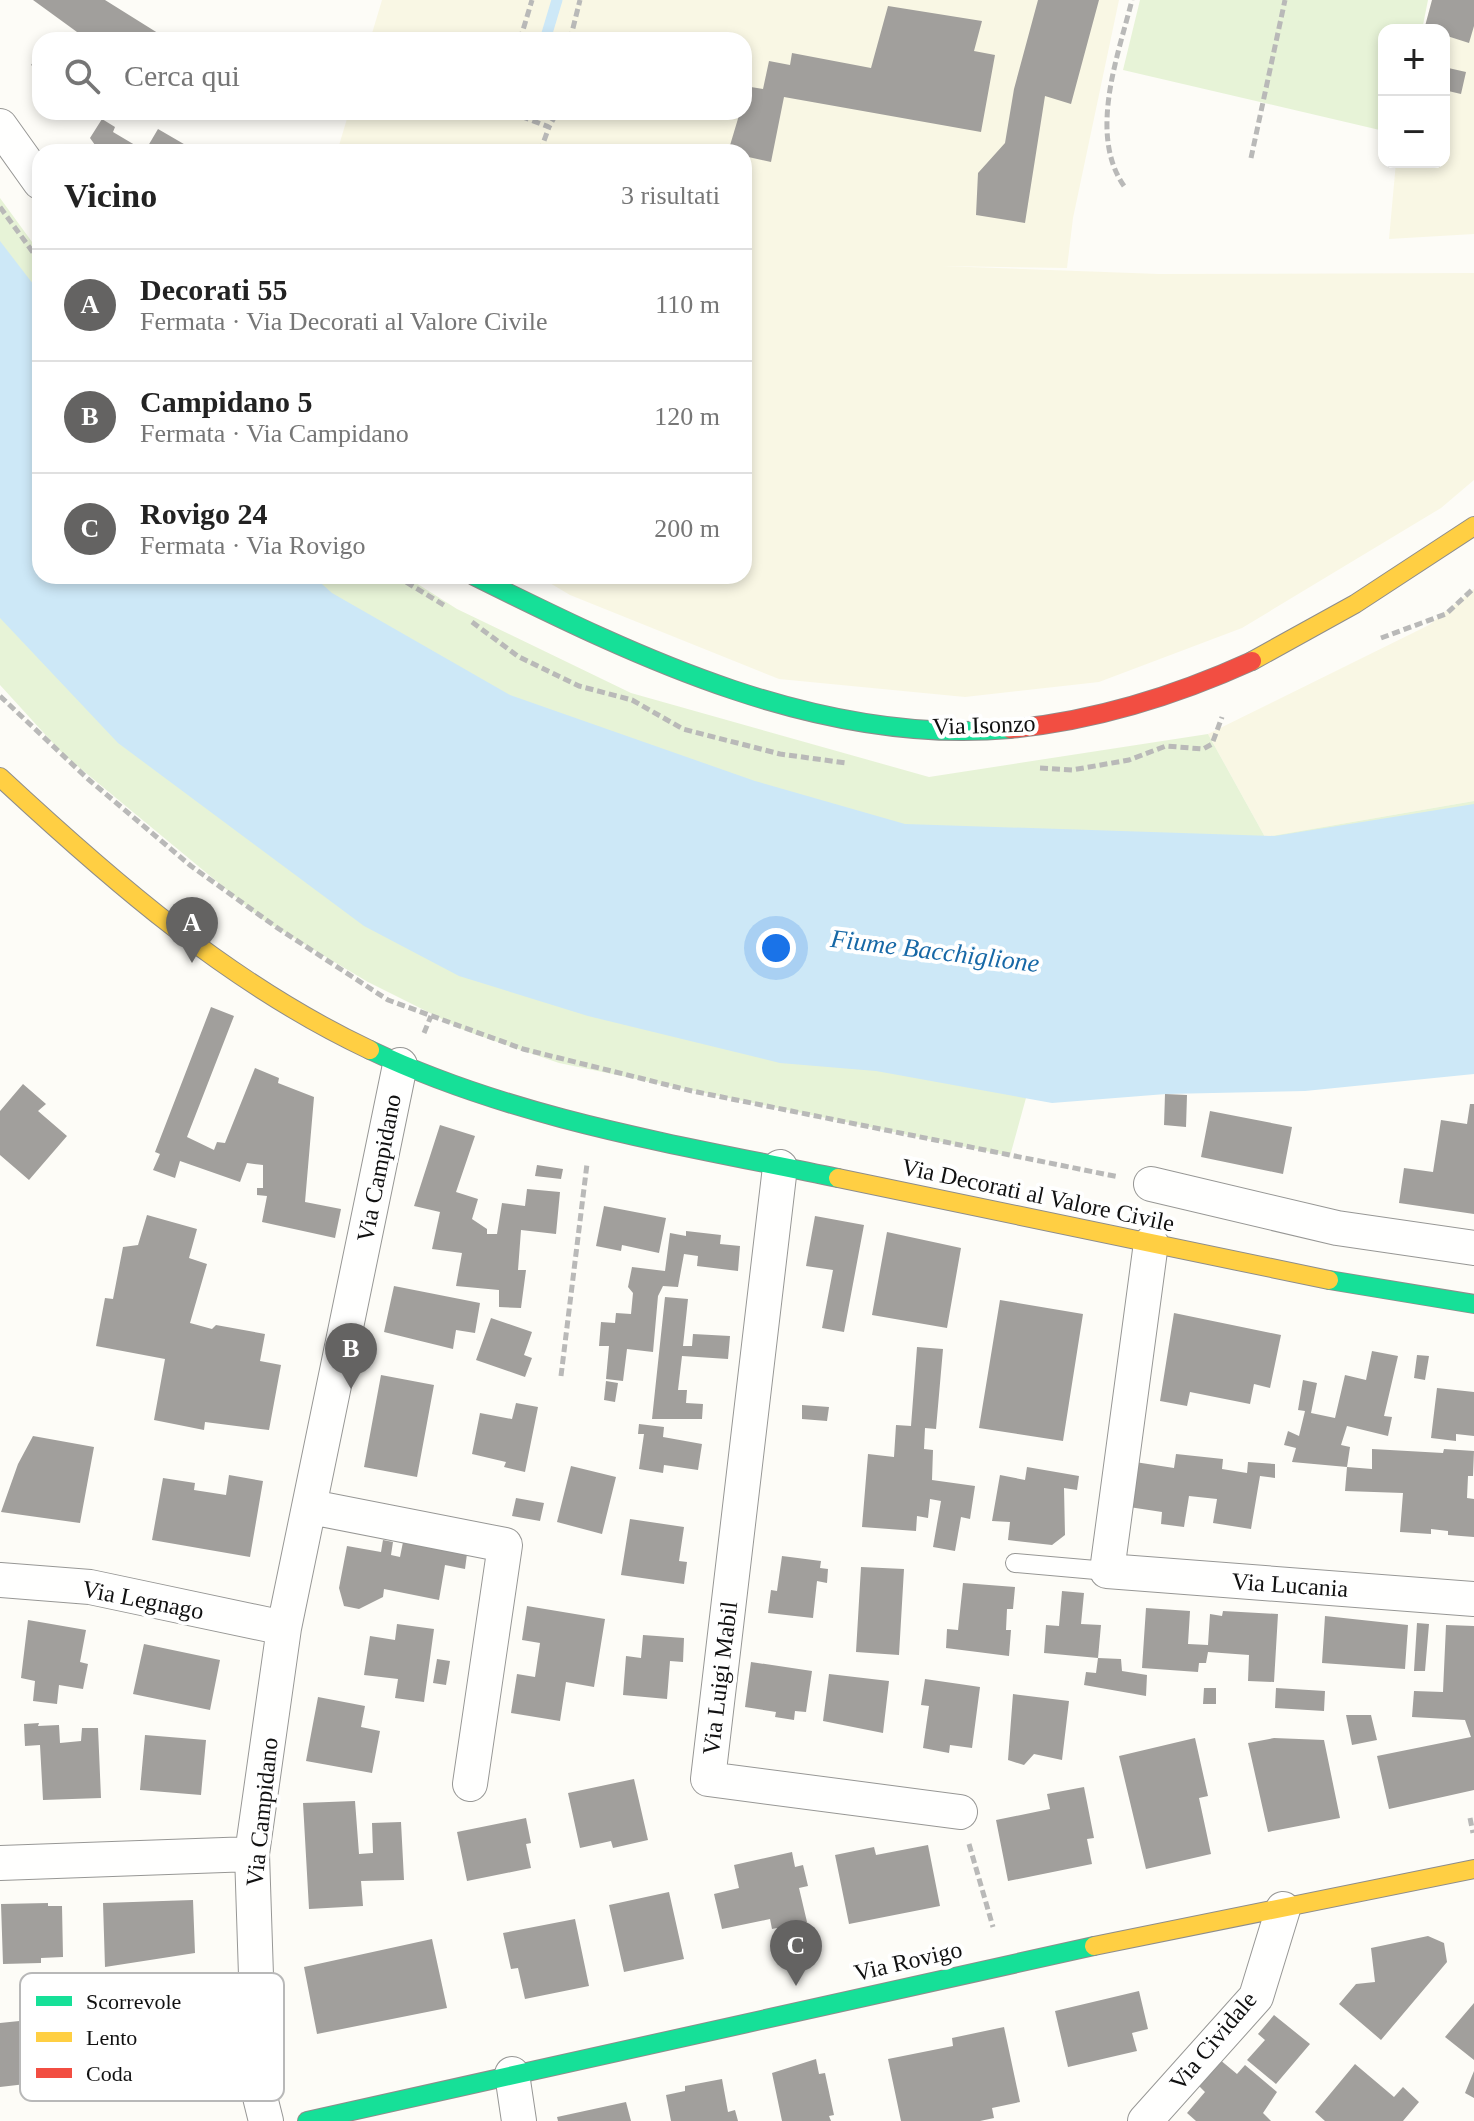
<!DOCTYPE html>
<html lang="it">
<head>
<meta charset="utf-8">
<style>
  :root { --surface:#fff; --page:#f6f6f6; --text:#222; --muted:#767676; --line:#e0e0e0; --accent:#646362 }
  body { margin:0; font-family:Georgia,serif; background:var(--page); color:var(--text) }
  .controls { position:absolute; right:24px; top:24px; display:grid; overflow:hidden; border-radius:16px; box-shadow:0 4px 12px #0003 }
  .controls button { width:72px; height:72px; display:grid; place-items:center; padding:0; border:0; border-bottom:2px solid var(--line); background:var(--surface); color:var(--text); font:40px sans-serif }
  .you { position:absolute; left:776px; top:948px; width:28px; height:28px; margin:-20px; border:6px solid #fff; border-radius:50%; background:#1a73e8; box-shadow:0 0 0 12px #1a73e833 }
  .badge { display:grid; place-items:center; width:52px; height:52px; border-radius:50%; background:var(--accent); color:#fff; font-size:26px; font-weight:700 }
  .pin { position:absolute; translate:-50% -66px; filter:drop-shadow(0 2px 4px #0008) }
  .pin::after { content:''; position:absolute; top:42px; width:28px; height:24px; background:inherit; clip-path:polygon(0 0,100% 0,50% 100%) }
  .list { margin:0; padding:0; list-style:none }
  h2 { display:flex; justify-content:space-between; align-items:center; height:104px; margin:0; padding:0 32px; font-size:34px }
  h2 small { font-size:26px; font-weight:400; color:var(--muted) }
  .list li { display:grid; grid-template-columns:52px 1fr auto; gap:24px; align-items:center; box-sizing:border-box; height:112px; padding:0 32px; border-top:2px solid var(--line) }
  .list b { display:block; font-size:30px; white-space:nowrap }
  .list p { margin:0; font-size:26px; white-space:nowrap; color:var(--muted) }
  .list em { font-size:26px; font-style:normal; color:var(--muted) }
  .icon { flex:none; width:44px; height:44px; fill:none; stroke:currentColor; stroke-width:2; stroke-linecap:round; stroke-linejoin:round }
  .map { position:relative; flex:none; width:1474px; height:2121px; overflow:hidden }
  .search { position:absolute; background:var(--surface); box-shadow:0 4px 12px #0003; left:32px; top:32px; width:720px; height:88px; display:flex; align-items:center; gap:20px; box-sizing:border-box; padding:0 28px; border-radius:24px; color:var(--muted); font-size:30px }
  .panel { position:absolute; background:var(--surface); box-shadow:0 4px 12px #0003; left:32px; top:144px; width:720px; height:440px; border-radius:24px }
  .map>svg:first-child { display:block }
</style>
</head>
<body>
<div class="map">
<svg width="1474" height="2121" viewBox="0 0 1474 2121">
  <rect width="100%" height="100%" fill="#fdfcf7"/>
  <!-- farmland -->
  <path fill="#f9f7e4" d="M382 0H1119L1073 218 1067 268 941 266 1159 274 1474 273V480L1441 508 1242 628 1099 682 965 697 779 679 570 595 538 576H744V152H337L349 112H744V40H370Z
    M1432 0H1474V234L1389 239 1396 162H1444V30H1424Z
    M1474 589V801L1265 837 1208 734 1429 625Z"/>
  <!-- green -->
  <path fill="#e7f3d7" d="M1140 0H1428L1422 30H1384V131L1123 70Z
    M0 198 40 253V576H405L457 609 631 693 929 777 1208 734 1265 837 1474 801V1059L1029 1087 1010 1156 559 1063 466 1031 368 982 262 919 63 754 0 685Z"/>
  <!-- water -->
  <path fill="#cde8f7" d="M0 241 40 293V576H313L332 593 510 695 755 781 905 824 1275 836 1474 804V1074L1305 1091 1166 1094 1052 1103 876 1071 780 1063 588 1016 459 976 364 926 118 743 0 618Z"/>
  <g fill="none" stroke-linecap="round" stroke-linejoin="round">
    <!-- stream -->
    <path stroke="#cde8f7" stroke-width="11" d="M545 40 557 0"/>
  </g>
  <!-- building -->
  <path fill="#a19f9c" d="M33 0H105L169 40H88Z
    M1038 0H1099L1071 104 1045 96 1025 223 976 215 978 173 1005 143 1014 89Z
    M1432 0H1474V26L1469 43 1444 35V30H1424Z
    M888 6 982 21 974 51 995 55 981 132 784 97 771 162 744 156V152H728L740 112H744L745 86 763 89 769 61 790 65 792 53 871 68Z
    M40 53V71L31 65Z
    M1444 67 1466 72 1461 94 1444 90Z
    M102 119 115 127 113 132 145 151 158 129 189 147 186 152H100L90 138Z
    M211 1007 234 1016 187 1137 214 1150 217 1142 225 1143 255 1068 279 1078 278 1083 314 1097 305 1202 341 1209 335 1238 262 1222 267 1196 257 1195V1188H263V1165L247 1163 240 1182 180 1161 175 1178 153 1170 160 1154 155 1152Z
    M23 1084 46 1104 38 1111 67 1136 29 1180 0 1155V1111Z
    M1165 1094 1187 1095 1186 1127 1164 1125Z
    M1470 1104H1474V1214L1399 1203 1404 1168 1433 1172 1441 1120 1467 1124Z
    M1210 1111 1292 1127 1283 1174 1201 1157Z
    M440 1125 475 1136 456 1192 478 1199 472 1219 487 1229V1234H497L502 1203 525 1206 527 1189 560 1192 556 1234 521 1230 518 1270H526L521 1308 499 1307V1290L456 1286 462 1253 432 1249 440 1212 414 1206Z
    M537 1165 563 1169 561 1179 535 1176Z
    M604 1206 666 1218 659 1253 622 1245 621 1251 596 1246Z
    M147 1215 197 1229 189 1258 207 1264 190 1323 212 1329 216 1325 265 1334 260 1361 281 1365 269 1430 205 1422 204 1430 154 1420 165 1359 96 1346 105 1298 113 1299 123 1247 138 1245Z
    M815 1216 864 1225 844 1332 822 1328 833 1270 806 1266Z
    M686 1231 721 1235 720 1244 740 1246 738 1271 697 1266 698 1256 684 1254 678 1287 663 1286 658 1296 653 1352 627 1349 623 1381 606 1379 609 1346H599L601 1322 615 1323 616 1313 631 1314 633 1293 628 1287 632 1267 665 1271 670 1233 686 1236Z
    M887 1232 961 1248 947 1328 872 1315Z
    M394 1286 480 1303 475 1333 456 1330 453 1349 384 1332Z
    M665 1297 688 1299 683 1346H692L693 1334 730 1336 728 1359 682 1356 678 1390H687L686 1403 703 1404 702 1419H652Z
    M1000 1300 1083 1314 1063 1441 979 1428Z
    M1174 1313 1281 1335 1270 1388 1254 1384 1250 1404 1190 1392 1187 1406 1160 1401Z
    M491 1318 532 1332 524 1355 532 1358 525 1377 476 1360Z
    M917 1347 943 1349 936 1429 925 1428 924 1449 933 1450 932 1480 975 1486 970 1519 961 1517 955 1551 933 1547 941 1501 930 1499 928 1518 917 1516 916 1531 862 1527 868 1454 894 1457 896 1425 911 1426Z
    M1372 1351 1398 1356 1384 1416 1392 1417 1388 1436 1347 1426 1341 1445 1350 1447 1347 1467 1292 1462 1296 1448 1284 1445 1288 1431 1299 1436 1305 1411 1298 1410 1303 1380 1317 1383 1311 1413 1335 1418 1345 1375 1366 1380Z
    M1417 1355 1429 1356 1425 1380 1414 1378Z
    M381 1375 434 1385 417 1477 364 1467Z
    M606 1381 618 1383 615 1402 604 1400Z
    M1437 1388 1474 1392V1436L1456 1434V1441L1431 1438Z
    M516 1403 538 1407 525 1472 504 1467 506 1462 472 1454 480 1413 512 1419Z
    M802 1405 829 1407 827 1421 802 1419Z
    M639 1424 664 1427 663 1437 702 1444 698 1470 664 1465 663 1473 639 1469 644 1434H638Z
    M33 1436 94 1447 80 1523 1 1512 18 1464Z
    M1372 1449 1443 1453 1444 1449 1474 1451 1473 1476H1468L1467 1498 1474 1499V1537L1448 1535V1531L1431 1529V1534L1400 1532 1403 1493 1345 1491 1347 1467 1372 1469Z
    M1176 1454 1223 1459 1222 1469 1247 1473 1248 1462 1275 1464V1478L1260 1476 1251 1529 1213 1523 1217 1499 1189 1496 1184 1527 1161 1524 1162 1512 1129 1507 1135 1462 1174 1468Z
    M571 1466 616 1477 602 1534 557 1522Z
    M1027 1467 1079 1476 1077 1490 1064 1488 1065 1535 1052 1545 1008 1540 1010 1522 992 1521 1000 1475 1025 1480Z
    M229 1475 263 1481 250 1557 152 1540 163 1478 195 1483 194 1490 226 1495Z
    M516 1498 544 1503 540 1521 512 1516Z
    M630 1519 684 1527 679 1561 687 1562 684 1584 621 1575Z
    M383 1540 393 1542 391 1555 400 1557 403 1542 467 1554 465 1569 445 1565 439 1600 384 1589 383 1597 359 1609 344 1606 339 1588 347 1546 381 1552Z
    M782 1556 821 1561 820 1568 828 1569 827 1583 817 1581 813 1618 768 1613 771 1590 777 1591Z
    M861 1567 904 1569 899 1655 856 1652Z
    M963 1583 1015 1587 1013 1609H1007L1006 1630H1011L1009 1656 946 1648 947 1629 958 1630Z
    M1062 1591 1084 1593 1081 1624 1101 1625 1098 1658 1044 1653 1046 1625 1059 1626Z
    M527 1606 605 1619 594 1687 566 1682 560 1721 511 1713 517 1674 535 1677 540 1643 522 1640Z
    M1146 1608 1190 1611 1188 1644 1208 1645 1210 1614 1222 1616 1223 1611 1278 1614 1274 1682 1248 1681 1249 1655 1208 1652 1206 1663H1199L1198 1672 1142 1668Z
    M1325 1616 1408 1625 1405 1669 1322 1663Z
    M28 1620 86 1630 80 1662 88 1664 83 1689 59 1685 57 1704 33 1701 35 1681 21 1678Z
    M1417 1623 1429 1624 1425 1671H1414Z
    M397 1624 434 1629 424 1702 395 1698 398 1679 364 1675 370 1636 395 1640Z
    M1446 1625 1474 1626V1790L1389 1809 1377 1756 1471 1737 1465 1720 1412 1717 1414 1691 1443 1692Z
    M643 1635 684 1638 683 1662 670 1661 667 1699 623 1695 626 1656 641 1658Z
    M144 1644 220 1660 210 1710 133 1694Z
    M1098 1658 1121 1659 1122 1671 1147 1675 1146 1696 1084 1685 1086 1672 1096 1673Z
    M437 1659 450 1661 446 1685 433 1683Z
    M751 1662 812 1671 806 1712 795 1711 794 1720 775 1717 776 1712 745 1707Z
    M829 1674 889 1681 883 1733 823 1721Z
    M925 1679 980 1687 972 1748 950 1745 949 1753 923 1748 929 1706 921 1705Z
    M1204 1688H1216V1704H1203Z
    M1276 1688 1325 1691 1324 1711 1275 1708Z
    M1013 1694 1069 1701 1062 1760 1034 1754 1024 1765 1008 1760Z
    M318 1697 365 1706 361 1727 380 1731 372 1773 306 1761Z
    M1346 1715H1371L1377 1740 1352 1745Z
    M39 1723 38 1726 59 1725 60 1743 81 1741 82 1728H98L101 1798 43 1800 40 1745 25 1746 24 1724Z
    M145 1735 206 1740 201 1795 140 1790Z
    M1195 1738 1208 1796 1199 1798 1211 1854 1146 1869 1119 1756Z
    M1274 1738 1324 1740 1340 1818 1268 1832 1248 1743Z
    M634 1779 648 1840 613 1848 611 1841 580 1848 568 1793Z
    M1084 1787 1094 1838 1087 1839 1092 1864 1008 1881 996 1820 1050 1809 1047 1794Z
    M355 1801 359 1854 373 1853 372 1823 401 1822 404 1880 361 1881 363 1906 309 1909 303 1803Z
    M526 1818 531 1843 526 1844 531 1868 467 1881 457 1832Z
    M928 1845 940 1906 849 1924 835 1855 874 1847 876 1855Z
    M792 1852 795 1867 803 1865 808 1886 799 1888 807 1922 772 1929 770 1919 722 1929 714 1894 739 1888 734 1865Z
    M669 1892 684 1959 624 1972 609 1905Z
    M193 1900 195 1953 105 1967 103 1903Z
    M48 1903V1906H62L63 1957 41 1958V1963L3 1964 1 1904Z
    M575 1919 589 1986 525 1999 518 1968 511 1969 503 1933Z
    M1428 1936 1444 1943 1447 1962 1381 2040 1339 2004 1356 1984 1375 1982 1371 1948Z
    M432 1939 447 2008 317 2034 304 1967Z
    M1139 1991 1148 2029 1132 2033 1137 2051 1068 2067 1055 2011Z
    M1474 2003V2060L1445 2037Z
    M61 2005 69 2079 0 2087V2023L29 2020V2009Z
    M1274 2015 1310 2044 1276 2084 1247 2060 1265 2040 1258 2034Z
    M1004 2027 1020 2102 992 2108 994 2118 980 2121H901L888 2059 953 2046 952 2038Z
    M1213 2054 1237 2074 1245 2065 1277 2092 1263 2113 1271 2121H1196L1187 2113 1205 2092 1196 2083Z
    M816 2059 819 2074 825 2073 834 2115 829 2116 831 2121H782L772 2073Z
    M1355 2064 1394 2097 1403 2087 1419 2102 1403 2121H1325L1315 2112Z
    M1474 2071V2098L1465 2093Z
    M722 2079 728 2112 735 2110 738 2121H671L666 2095 685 2091V2086Z
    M626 2102 631 2121H558L557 2117Z"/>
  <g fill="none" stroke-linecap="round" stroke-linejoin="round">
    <defs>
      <path id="lane" d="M1015 1563 1107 1571"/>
      <path id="street" d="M0 126 40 182
        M780 1167 708 1779 960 1812
        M1151 1184 1337 1228 1474 1248
        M1151 1243 1107 1571 1474 1599
        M311 1507 505 1545 470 1784
        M0 1580 90 1587 284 1628
        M0 1863 252 1854
        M512 2074 519 2121
        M266 2121 260 2097 252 1854 284 1628 400 1065
        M1145 2121 1256 1997 1283 1909"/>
      <path id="fast" d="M474 576C639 658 820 746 1010 729
        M370 1050C517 1120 680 1145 838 1178
        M1329 1280 1474 1304
        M307 2121 1094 1946"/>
      <path id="slow" d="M1252 661 1355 604 1474 526
        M0 777C113 882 230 984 370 1050
        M838 1178 1329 1280
        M1094 1946 1474 1869"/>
      <path id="jam" d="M1010 729C1094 721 1175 696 1252 661"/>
    </defs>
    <!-- lane casing -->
    <use href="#lane" stroke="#979795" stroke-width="20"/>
    <!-- street casing -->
    <use href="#street" stroke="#979795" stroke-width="36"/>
    <!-- fast casing -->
    <use href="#fast" stroke="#8e8d8b" stroke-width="20"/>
    <!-- slow casing -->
    <use href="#slow" stroke="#8e8d8b" stroke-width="20"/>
    <!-- jam casing -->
    <use href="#jam" stroke="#8e8d8b" stroke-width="20"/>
    <!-- path -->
    <path stroke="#b9b9b8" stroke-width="5" stroke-dasharray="8 4" stroke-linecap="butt" d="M520 40 532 0
      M570 40 580 0
      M510 112 549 127 557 112
      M540 152 549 127
      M1251 158 1285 0
      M1124 186C1088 134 1118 56 1132 0
      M0 207 40 262
      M396 576 447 607
      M472 622 519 657 579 686 632 700 683 729 780 754 846 763
      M1381 638 1446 614 1474 588
      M0 696 88 779 191 866 279 929 388 1000 523 1049 692 1091 1119 1177
      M1040 768 1072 770 1129 760 1166 746 1203 749 1212 744 1222 717
      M424 1033 431 1016
      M561 1376 587 1164
      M1470 1818 1473 1833
      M969 1844 993 1927"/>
    <!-- lane -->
    <use href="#lane" stroke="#fffffe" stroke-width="18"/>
    <!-- street -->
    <use href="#street" stroke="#fffffe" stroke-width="34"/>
    <!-- fast -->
    <use href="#fast" stroke="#16e098" stroke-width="18"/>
    <!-- slow -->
    <use href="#slow" stroke="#ffcf43" stroke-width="18"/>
    <!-- jam -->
    <use href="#jam" stroke="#f24e42" stroke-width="18"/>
  </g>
  <g text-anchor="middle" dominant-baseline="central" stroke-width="8" stroke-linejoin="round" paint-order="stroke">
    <!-- street labels -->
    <g font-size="24" fill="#111" stroke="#fff">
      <text transform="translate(984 725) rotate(-2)">Via Isonzo</text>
      <text transform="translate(379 1168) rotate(-79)">Via Campidano</text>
      <text transform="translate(1038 1195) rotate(12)">Via Decorati al Valore Civile</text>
      <text transform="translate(1290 1585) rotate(4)">Via Lucania</text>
      <text transform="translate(143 1600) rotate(11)">Via Legnago</text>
      <text transform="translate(720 1678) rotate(-83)">Via Luigi Mabil</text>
      <text transform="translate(262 1812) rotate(-84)">Via Campidano</text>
      <text transform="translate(908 1961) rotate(-13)">Via Rovigo</text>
      <text transform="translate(1213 2041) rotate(-50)">Via Cividale</text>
    </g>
    <!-- water labels -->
    <g font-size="26" font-style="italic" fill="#1768a6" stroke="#fff">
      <text transform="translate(935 951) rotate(7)">Fiume Bacchiglione</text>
    </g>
  </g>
  <!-- legend -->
  <rect x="20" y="1973" width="264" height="128" rx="12" fill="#fff" stroke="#b8b8b8" stroke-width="2"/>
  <rect x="36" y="1996" width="36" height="10" fill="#16e098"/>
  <rect x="36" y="2032" width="36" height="10" fill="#ffcf43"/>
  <rect x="36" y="2068" width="36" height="10" fill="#f24e42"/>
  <g font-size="22" fill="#111">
    <text x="86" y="2009">Scorrevole</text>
    <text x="86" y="2045">Lento</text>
    <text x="86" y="2081">Coda</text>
  </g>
</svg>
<div class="controls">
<button>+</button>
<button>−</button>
</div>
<div class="you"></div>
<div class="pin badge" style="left:192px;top:963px">A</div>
<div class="pin badge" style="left:351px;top:1389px">B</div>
<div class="pin badge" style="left:796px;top:1986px">C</div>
<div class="search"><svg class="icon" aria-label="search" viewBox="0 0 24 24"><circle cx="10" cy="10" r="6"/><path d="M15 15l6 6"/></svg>Cerca qui</div>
<section class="panel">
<h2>Vicino<small>3 risultati</small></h2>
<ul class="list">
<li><span class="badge">A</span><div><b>Decorati 55</b><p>Fermata · Via Decorati al Valore Civile</p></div><em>110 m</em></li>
<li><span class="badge">B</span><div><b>Campidano 5</b><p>Fermata · Via Campidano</p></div><em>120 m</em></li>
<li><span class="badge">C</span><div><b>Rovigo 24</b><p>Fermata · Via Rovigo</p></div><em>200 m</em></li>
</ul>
</section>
</div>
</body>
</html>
